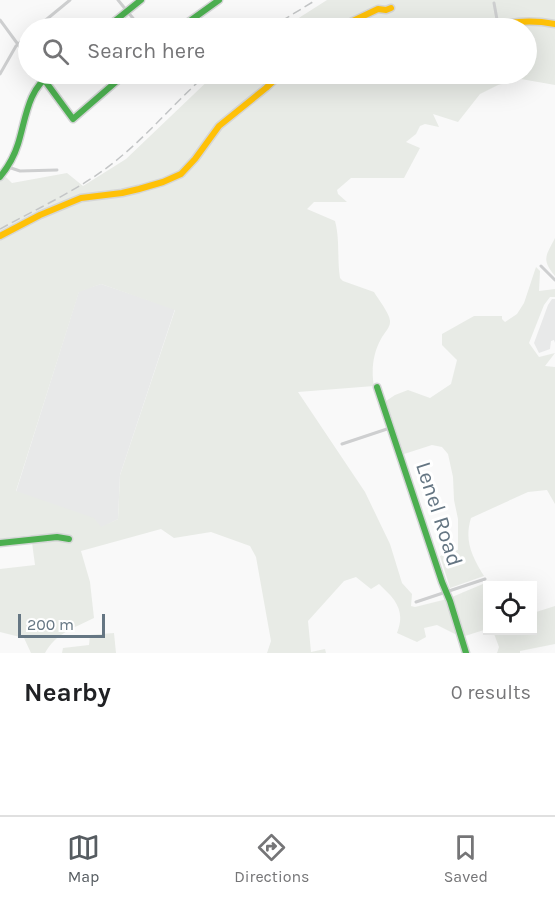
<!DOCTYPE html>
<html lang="en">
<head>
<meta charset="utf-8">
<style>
  :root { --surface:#fff; --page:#f6f6f6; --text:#202124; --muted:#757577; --line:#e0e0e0; --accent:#565c61 }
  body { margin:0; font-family:Karla,sans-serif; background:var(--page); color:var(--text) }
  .controls { position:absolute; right:18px; bottom:18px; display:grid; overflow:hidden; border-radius:0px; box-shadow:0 6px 24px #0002 }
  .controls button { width:54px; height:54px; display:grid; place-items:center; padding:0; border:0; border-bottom:2px solid var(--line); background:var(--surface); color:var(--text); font:30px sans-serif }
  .scale { position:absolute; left:18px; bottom:15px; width:87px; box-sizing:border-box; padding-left:6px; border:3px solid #657683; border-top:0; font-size:16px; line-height:21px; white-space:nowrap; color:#657683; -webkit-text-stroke:4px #fff; paint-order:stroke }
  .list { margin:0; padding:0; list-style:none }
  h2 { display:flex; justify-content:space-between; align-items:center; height:78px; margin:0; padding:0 24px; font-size:26px }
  h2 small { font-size:20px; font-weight:400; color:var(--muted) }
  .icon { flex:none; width:33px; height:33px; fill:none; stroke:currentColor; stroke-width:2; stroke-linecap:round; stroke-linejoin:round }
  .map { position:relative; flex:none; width:555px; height:653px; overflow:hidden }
  .search { position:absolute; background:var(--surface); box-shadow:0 6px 24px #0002; left:18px; right:18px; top:18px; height:66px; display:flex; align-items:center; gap:15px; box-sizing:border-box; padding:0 21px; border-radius:33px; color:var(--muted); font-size:22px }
  .sheet { height:162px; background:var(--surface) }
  nav { display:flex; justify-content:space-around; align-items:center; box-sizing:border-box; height:84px; border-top:2px solid var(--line); background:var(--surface); font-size:16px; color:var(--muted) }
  nav a { display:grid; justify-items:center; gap:3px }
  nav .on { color:var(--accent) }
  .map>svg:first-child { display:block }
</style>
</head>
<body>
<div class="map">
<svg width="555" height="653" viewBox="0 0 555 653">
  <rect width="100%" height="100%" fill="#f9f9f9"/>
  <!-- built -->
  <path fill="#e8e9e9" d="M101 284 175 309 120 475 118 519 101 528 16 492 79 291Z
    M552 299H555V343L554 340 551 341 550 349 539 353 534 343 548 305Z"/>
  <!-- green -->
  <path fill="#e8ebe6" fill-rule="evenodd" d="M327 0H555V85L521 79 498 85 480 94 458 122 433 114 439 127 425 124 420 126 416 134 406 142 420 148 404 178H351L337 190 338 194 347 202H314L307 209 335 221C340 239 337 259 340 278L343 281 374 292C378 299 391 315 390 322 390 328 384 333 381 339 373 353 371 371 374 386L298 392 365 492 390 544 402 583 412 594 411 606 415 607 447 599 457 635 437 625 424 628 426 637 417 642 397 633C406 610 395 599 379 584L371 589 356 577 344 581 308 621 311 652 325 649 326 653H267L271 641 256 557 250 546 211 532 174 538 161 529 81 551 90 582 94 618C74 628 56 633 45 653H31L24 638 0 632V569L35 565 31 535 0 539V181L6 177 12 183 67 173 83 186 126 159 215 74H526V28H283ZM101 284 175 310 120 475 118 519 101 527 94 518 16 491 79 292Z
    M555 238V276C541 259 546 256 555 238Z
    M536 267 540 271 539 291 555 289V297H550L544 305 529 343 539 357 555 353 545 366 555 367V504L547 490 528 492 471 518C464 541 472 556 484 576L450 588 440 556 458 550V519L454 500 453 477 448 454 442 447 432 445 404 454 386 401 395 395 408 390 430 398 451 384 457 360 442 345V334L474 316H502V319L505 322 517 314 524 303Z
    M490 581 492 585 488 586 487 629 465 636 452 597Z
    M555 606V644L520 651V653H497L499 647 493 631 532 630 533 613Z
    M114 633 116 653H62L63 648 89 645 90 635Z"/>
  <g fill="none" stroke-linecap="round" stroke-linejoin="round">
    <defs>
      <path id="fast" d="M106 28 141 0
        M180 28 219 0
        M40 74 73 119 125 74
        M0 177C8 167 14 157 18 144 26 119 27 90 51 74
        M377 387 442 582 450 601 466 653
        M0 543 57 537 69 539"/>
      <path id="slow" d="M338 28 378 9 386 10 391 8
        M489 28C510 21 534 20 555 24
        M0 236 40 215 81 198 122 193 139 189 163 182 181 174 195 159 219 126 266 88 281 74"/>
    </defs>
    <!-- fast casing -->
    <use href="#fast" stroke="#d5d6d7" stroke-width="9"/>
    <!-- slow casing -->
    <use href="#slow" stroke="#d5d6d7" stroke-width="9"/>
    <!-- street -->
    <path stroke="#cecfd0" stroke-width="3" d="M118 0 141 28
      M494 3 498 25
      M0 20 28 58
      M36 28 70 0
      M0 74 16 46 28 35
      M8 167 20 171 57 170
      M541 266 555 280
      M342 444 390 428
      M416 602 485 579"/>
    <!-- fast -->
    <use href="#fast" stroke="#4caf50" stroke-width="6"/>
    <!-- slow -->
    <use href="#slow" stroke="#ffc107" stroke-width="6"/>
    <!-- rail -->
    <path stroke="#c3c5c6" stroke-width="1.5" stroke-dasharray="9 4.5" stroke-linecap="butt" d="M270 28 316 0
      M0 229C40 207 83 188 118 159 150 133 176 101 207 74"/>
  </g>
  <g text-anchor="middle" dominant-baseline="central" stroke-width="6" stroke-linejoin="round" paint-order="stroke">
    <!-- street labels -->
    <g font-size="22" fill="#657683" stroke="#fff">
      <text transform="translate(439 514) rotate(72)">Lenel Road</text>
    </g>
  </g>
</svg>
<div class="controls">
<button><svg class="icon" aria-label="locate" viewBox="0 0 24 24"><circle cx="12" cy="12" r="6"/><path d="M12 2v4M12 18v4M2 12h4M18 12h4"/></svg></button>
</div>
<div class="scale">200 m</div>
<div class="search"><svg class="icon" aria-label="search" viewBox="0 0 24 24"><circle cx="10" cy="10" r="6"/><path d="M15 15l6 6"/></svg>Search here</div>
</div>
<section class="sheet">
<h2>Nearby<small>0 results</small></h2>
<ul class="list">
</ul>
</section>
<nav>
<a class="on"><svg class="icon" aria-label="map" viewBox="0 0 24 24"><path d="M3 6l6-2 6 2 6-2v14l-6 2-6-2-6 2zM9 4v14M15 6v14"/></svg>Map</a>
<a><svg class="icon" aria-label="directions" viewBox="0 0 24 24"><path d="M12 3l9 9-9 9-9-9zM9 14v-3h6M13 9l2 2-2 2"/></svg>Directions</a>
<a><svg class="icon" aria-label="saved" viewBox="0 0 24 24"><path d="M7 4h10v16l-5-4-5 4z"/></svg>Saved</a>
</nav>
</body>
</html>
